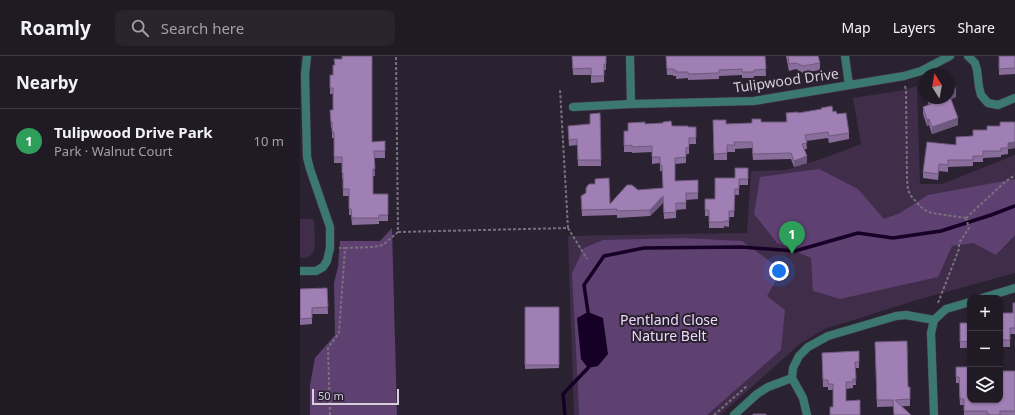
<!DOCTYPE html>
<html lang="en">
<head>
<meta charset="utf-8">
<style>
  :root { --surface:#201a25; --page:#28232d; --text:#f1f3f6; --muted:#a2a1a7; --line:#3d3842; --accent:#2563eb }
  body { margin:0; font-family:"Noto Sans",sans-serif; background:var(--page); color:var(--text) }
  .controls { position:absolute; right:12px; bottom:12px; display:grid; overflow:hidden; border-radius:8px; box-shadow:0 1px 3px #0004 }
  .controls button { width:36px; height:36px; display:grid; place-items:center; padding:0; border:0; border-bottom:1px solid var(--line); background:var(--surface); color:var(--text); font:20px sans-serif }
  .compass { position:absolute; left:619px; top:12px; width:36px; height:36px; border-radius:50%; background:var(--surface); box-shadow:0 1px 3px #0004; rotate:349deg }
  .scale { position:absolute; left:12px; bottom:10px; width:87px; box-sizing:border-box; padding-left:4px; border:2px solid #d4cfd9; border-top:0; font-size:11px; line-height:14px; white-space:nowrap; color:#d4cfd9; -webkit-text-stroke:3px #2b2231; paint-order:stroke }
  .you { position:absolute; left:479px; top:215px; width:14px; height:14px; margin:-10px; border:3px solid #fff; border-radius:50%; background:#1a73e8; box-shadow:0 0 0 6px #1a73e833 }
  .badge { display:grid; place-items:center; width:26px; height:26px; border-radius:50%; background:var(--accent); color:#fff; font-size:13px; font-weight:700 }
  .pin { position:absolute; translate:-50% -33px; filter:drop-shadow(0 1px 2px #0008) }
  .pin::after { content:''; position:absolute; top:21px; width:14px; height:12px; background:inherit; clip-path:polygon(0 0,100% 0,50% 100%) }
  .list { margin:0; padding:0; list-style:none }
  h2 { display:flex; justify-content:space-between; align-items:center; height:52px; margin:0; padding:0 16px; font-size:17px }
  h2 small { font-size:13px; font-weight:400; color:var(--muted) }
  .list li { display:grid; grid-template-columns:26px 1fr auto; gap:12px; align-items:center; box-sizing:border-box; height:64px; padding:0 16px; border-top:1px solid var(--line) }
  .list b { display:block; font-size:15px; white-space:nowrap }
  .list p { margin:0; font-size:13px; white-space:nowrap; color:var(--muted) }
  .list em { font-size:13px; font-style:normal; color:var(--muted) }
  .icon { flex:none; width:22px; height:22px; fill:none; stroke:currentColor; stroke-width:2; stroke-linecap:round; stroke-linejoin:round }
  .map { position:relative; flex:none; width:715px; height:359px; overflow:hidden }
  header { display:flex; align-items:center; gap:24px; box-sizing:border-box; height:56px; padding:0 20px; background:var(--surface); border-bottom:1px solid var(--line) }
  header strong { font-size:19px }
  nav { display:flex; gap:22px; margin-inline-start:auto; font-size:14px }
  .search { width:280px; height:36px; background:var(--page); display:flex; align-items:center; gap:10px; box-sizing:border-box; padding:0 14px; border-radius:8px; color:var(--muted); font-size:15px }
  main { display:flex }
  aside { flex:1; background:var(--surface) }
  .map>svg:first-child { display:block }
</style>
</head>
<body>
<header>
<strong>Roamly</strong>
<div class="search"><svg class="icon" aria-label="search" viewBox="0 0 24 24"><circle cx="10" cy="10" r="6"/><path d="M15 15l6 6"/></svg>Search here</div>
<nav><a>Map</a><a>Layers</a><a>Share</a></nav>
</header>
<main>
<aside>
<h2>Nearby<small></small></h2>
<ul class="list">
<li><span class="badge" style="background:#2e9e5b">1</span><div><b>Tulipwood Drive Park</b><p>Park · Walnut Court</p></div><em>10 m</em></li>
</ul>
</aside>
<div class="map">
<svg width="715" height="359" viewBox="0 0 715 359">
  <rect width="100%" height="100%" fill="#2b2231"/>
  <!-- green -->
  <path fill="#3f2d4a" d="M617 30 620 128H642L715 99V217L617 244 525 273 501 287 420 359H274L268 180 447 177 451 115 486 114 527 101 561 88 553 42 604 34Z
    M0 163H12L14 165C14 173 17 193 12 198 10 202 4 202 0 202Z"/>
  <!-- forest -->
  <path fill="#5e4071" d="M519 113 558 133 584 163 600 157 628 139 715 123V179L696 199 673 187 652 190 638 221 540 243 513 235 511 202 477 187 454 158 460 121Z
    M92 172 97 359H10V329L15 302 35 279 34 227 38 211 40 185H80Z
    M383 182 442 185 482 214 467 240 485 254 481 294 407 359H279L278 334 272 217 284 192 303 184Z"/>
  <!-- water -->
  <path fill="#170025" d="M288 256 303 262 308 298 298 310 288 312 281 303 277 262Z"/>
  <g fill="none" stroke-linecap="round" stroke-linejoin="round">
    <!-- stream -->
    <path stroke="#170025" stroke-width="3.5" d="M288 256 284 229 304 200 344 192 442 191 495 195 558 177 593 182 641 175 691 159 715 150
      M265 359 263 338 288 312"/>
    <defs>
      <path id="street" d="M330 0 331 48
        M545 0 549 29
        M668 0 675 7 677 14 679 31 681 39 688 47 698 49 715 42
        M273 51 331 48 454 45 604 20 621 15 650 0
        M0 215H16L23 211 27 205 30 192V171L10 113 7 101 5 19 7 0
        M682 242 715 232
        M634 264 631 277 634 359
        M634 264 646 253 670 246
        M434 359 457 338 468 331 492 322
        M507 359 503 342 492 322 493 312 499 300 508 291 528 280 596 260 606 259 634 264"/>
    </defs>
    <!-- street casing -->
    <use href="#street" stroke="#463e4c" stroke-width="9"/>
    <!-- path -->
    <path stroke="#78717d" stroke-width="2" stroke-dasharray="3 2" stroke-linecap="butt" d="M605 30 606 35 607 122 608 134 611 140 621 151 628 156 638 158 666 162
      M666 162 705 126 715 119
      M268 172 287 203
      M98 176 268 172 260 33
      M45 192 74 191 83 189 98 176 96 0
      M638 247 659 193V187L669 172 666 162
      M30 359 28 292 39 277 45 192H39
      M414 359 447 330"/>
    <!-- street -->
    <use href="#street" stroke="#3b7970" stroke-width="8"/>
  </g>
  <!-- wall -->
  <path fill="#896d9b" d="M272 0H306V14H304V26L291 27V19H273Z
    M366 0H465L466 20H454V22H442V19L419 20V23L388 24V22L376 23V20H373V19H367Z
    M486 0H518L520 7V14L503 17 496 13 489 15Z
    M699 0H715V18L699 19Z
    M30 19 72 86 85 85V102H74L75 120H73V138H88V165H79V168L52 169 51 159H49V140H43V123H42V107H34V82H32V72H31L30 54H33V38H30Z
    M625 29V39L624 36V30Z
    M656 41 651 43 658 69 632 78 629 69 627 70 623 58V51L629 49 626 42H649Z
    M533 56 537 58 549 77V83L529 87 528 82 506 85 507 93H504L507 107 494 111 491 103 453 104 452 92 435 93V96H427V104H414L413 64 426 68 486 66V57Z
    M300 57 301 110H278L277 89 269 90 268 70 290 68Z
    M715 66V92L708 93V98L701 99V101L683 102V106H673V110L648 111V116L639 115 638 124 623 122V116L656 89 687 74Z
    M345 68 372 70 396 71V88H389V98H386V107L375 108V125L398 124V143L386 144V153L376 154V162L364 163 363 147 350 160 317 162V159L282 160 281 140 310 148 338 134 363 132 362 115H360V107L352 108V96L332 97V96H324V75H328Z
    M448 112V129H439V139H435L434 161H429V171L424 170V172H409V160H405V143H415L435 122Z
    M27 232 28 258H12V268L0 269V233Z
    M715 247V278H710V291H700V257H713Z
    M225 251H259V312L225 313Z
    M660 267H670V292H660Z
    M575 286 608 331H610V350L577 351Z
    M559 295V312H555L556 329H553V332L546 333 533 351V334H528V331H523L522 297Z
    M656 311 670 344 715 315V359H664V349H660L659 327H656Z"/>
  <!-- shaded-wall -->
  <path fill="#6f597e" d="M656 35V41L649 44V37Z
    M658 62V69L632 78V71Z
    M629 63V69L627 70V64Z
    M715 86V92L708 93V87Z
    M507 100V107L494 111V105Z
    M363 140V147L350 160V154Z"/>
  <!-- building -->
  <path fill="#9f7fb4" stroke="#6f597e" d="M42 0H72V86L85 85V95H74L75 113H73V138H88V159H79V162H52L51 153H49V133H43V117H42V101H34V76H32V66H31L30 54H33V32H30V19H33V9H35L34 3H42Z
    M272 0H306V8H304V20H291V12L273 13Z
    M366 0H465L466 13 454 14V16H442V13L419 14V17L388 18V16H376V14H373V13H367Z
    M488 0H518L520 7 503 10 496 7 489 8Z
    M699 0H715V12L699 13Z
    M649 21 651 26 653 25 656 35 649 37Z
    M649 38 658 62 632 71 629 63 627 64 623 51 631 48 628 42H649Z
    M532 50 533 56 536 55 537 58 546 57 549 77 529 80 528 76 505 79 507 87 502 88 507 100 494 105 491 97 453 98 452 86H434L435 89H427V97L414 98 413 64H426V68L452 67V63H461V66H487L486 57 498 56V57L522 53 521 52Z
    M300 57 301 104H278L277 83 269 84 268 70 290 68V58Z
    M371 65 372 70H388V71H396V82H389V91L386 92V101L375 102V125L398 124V137H386V147H376V156L364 157 363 140 350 154 317 155V153L282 154 281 140 286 137V132L289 128H295V123L309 122 310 148 327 129H332L338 134 363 132 362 109H360V101H352V90L332 91V89L324 90V75H328V67L345 66V68L363 67V66Z
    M700 66H715V86L708 87V92H701V95H683V100H673V104H648V109L639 108 638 118 623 116 627 86 656 89V81L673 80V74H687V70H700Z
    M435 112H448V123H439V133H435L434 155H429V165H424V166H409V154H405V143H415V122H435Z
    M27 232 28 251 12 252V262L0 263V233Z
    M713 247H715V272H710V284H700V257H713Z
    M225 251H259V309H225Z
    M660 267H670V285L660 286Z
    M607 285 608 331H610V343L595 344 611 359H594L593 344H577L575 286Z
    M559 295V306H555L556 323H553V326H546V345L560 344V359H530V351H533V328H528V324H523L522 297Z
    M656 311H670V344H700V315H715V355H700V359H690V358H687V355H664V343H660L659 321H656Z
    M453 358H466V359H453Z"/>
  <g text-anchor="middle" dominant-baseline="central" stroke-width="4" stroke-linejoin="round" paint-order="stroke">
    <!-- street labels -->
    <g font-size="14" fill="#d4cfd9" stroke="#2b2231">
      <text transform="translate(486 24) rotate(-8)">Tulipwood Drive</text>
    </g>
    <!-- park labels -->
    <g font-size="14" fill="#ecd9f9" stroke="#2b2231">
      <text x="369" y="263">Pentland Close<tspan x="369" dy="16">Nature Belt</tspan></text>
    </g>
  </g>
</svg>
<div class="controls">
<button>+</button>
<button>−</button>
<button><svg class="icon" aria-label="layers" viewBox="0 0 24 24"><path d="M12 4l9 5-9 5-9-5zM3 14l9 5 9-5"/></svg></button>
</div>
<svg class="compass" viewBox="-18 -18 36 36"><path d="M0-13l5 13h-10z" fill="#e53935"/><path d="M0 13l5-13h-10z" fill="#a2a1a7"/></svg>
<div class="scale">50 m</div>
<div class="you"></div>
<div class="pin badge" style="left:492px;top:198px;background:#2e9e5b">1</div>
</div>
</main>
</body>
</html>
